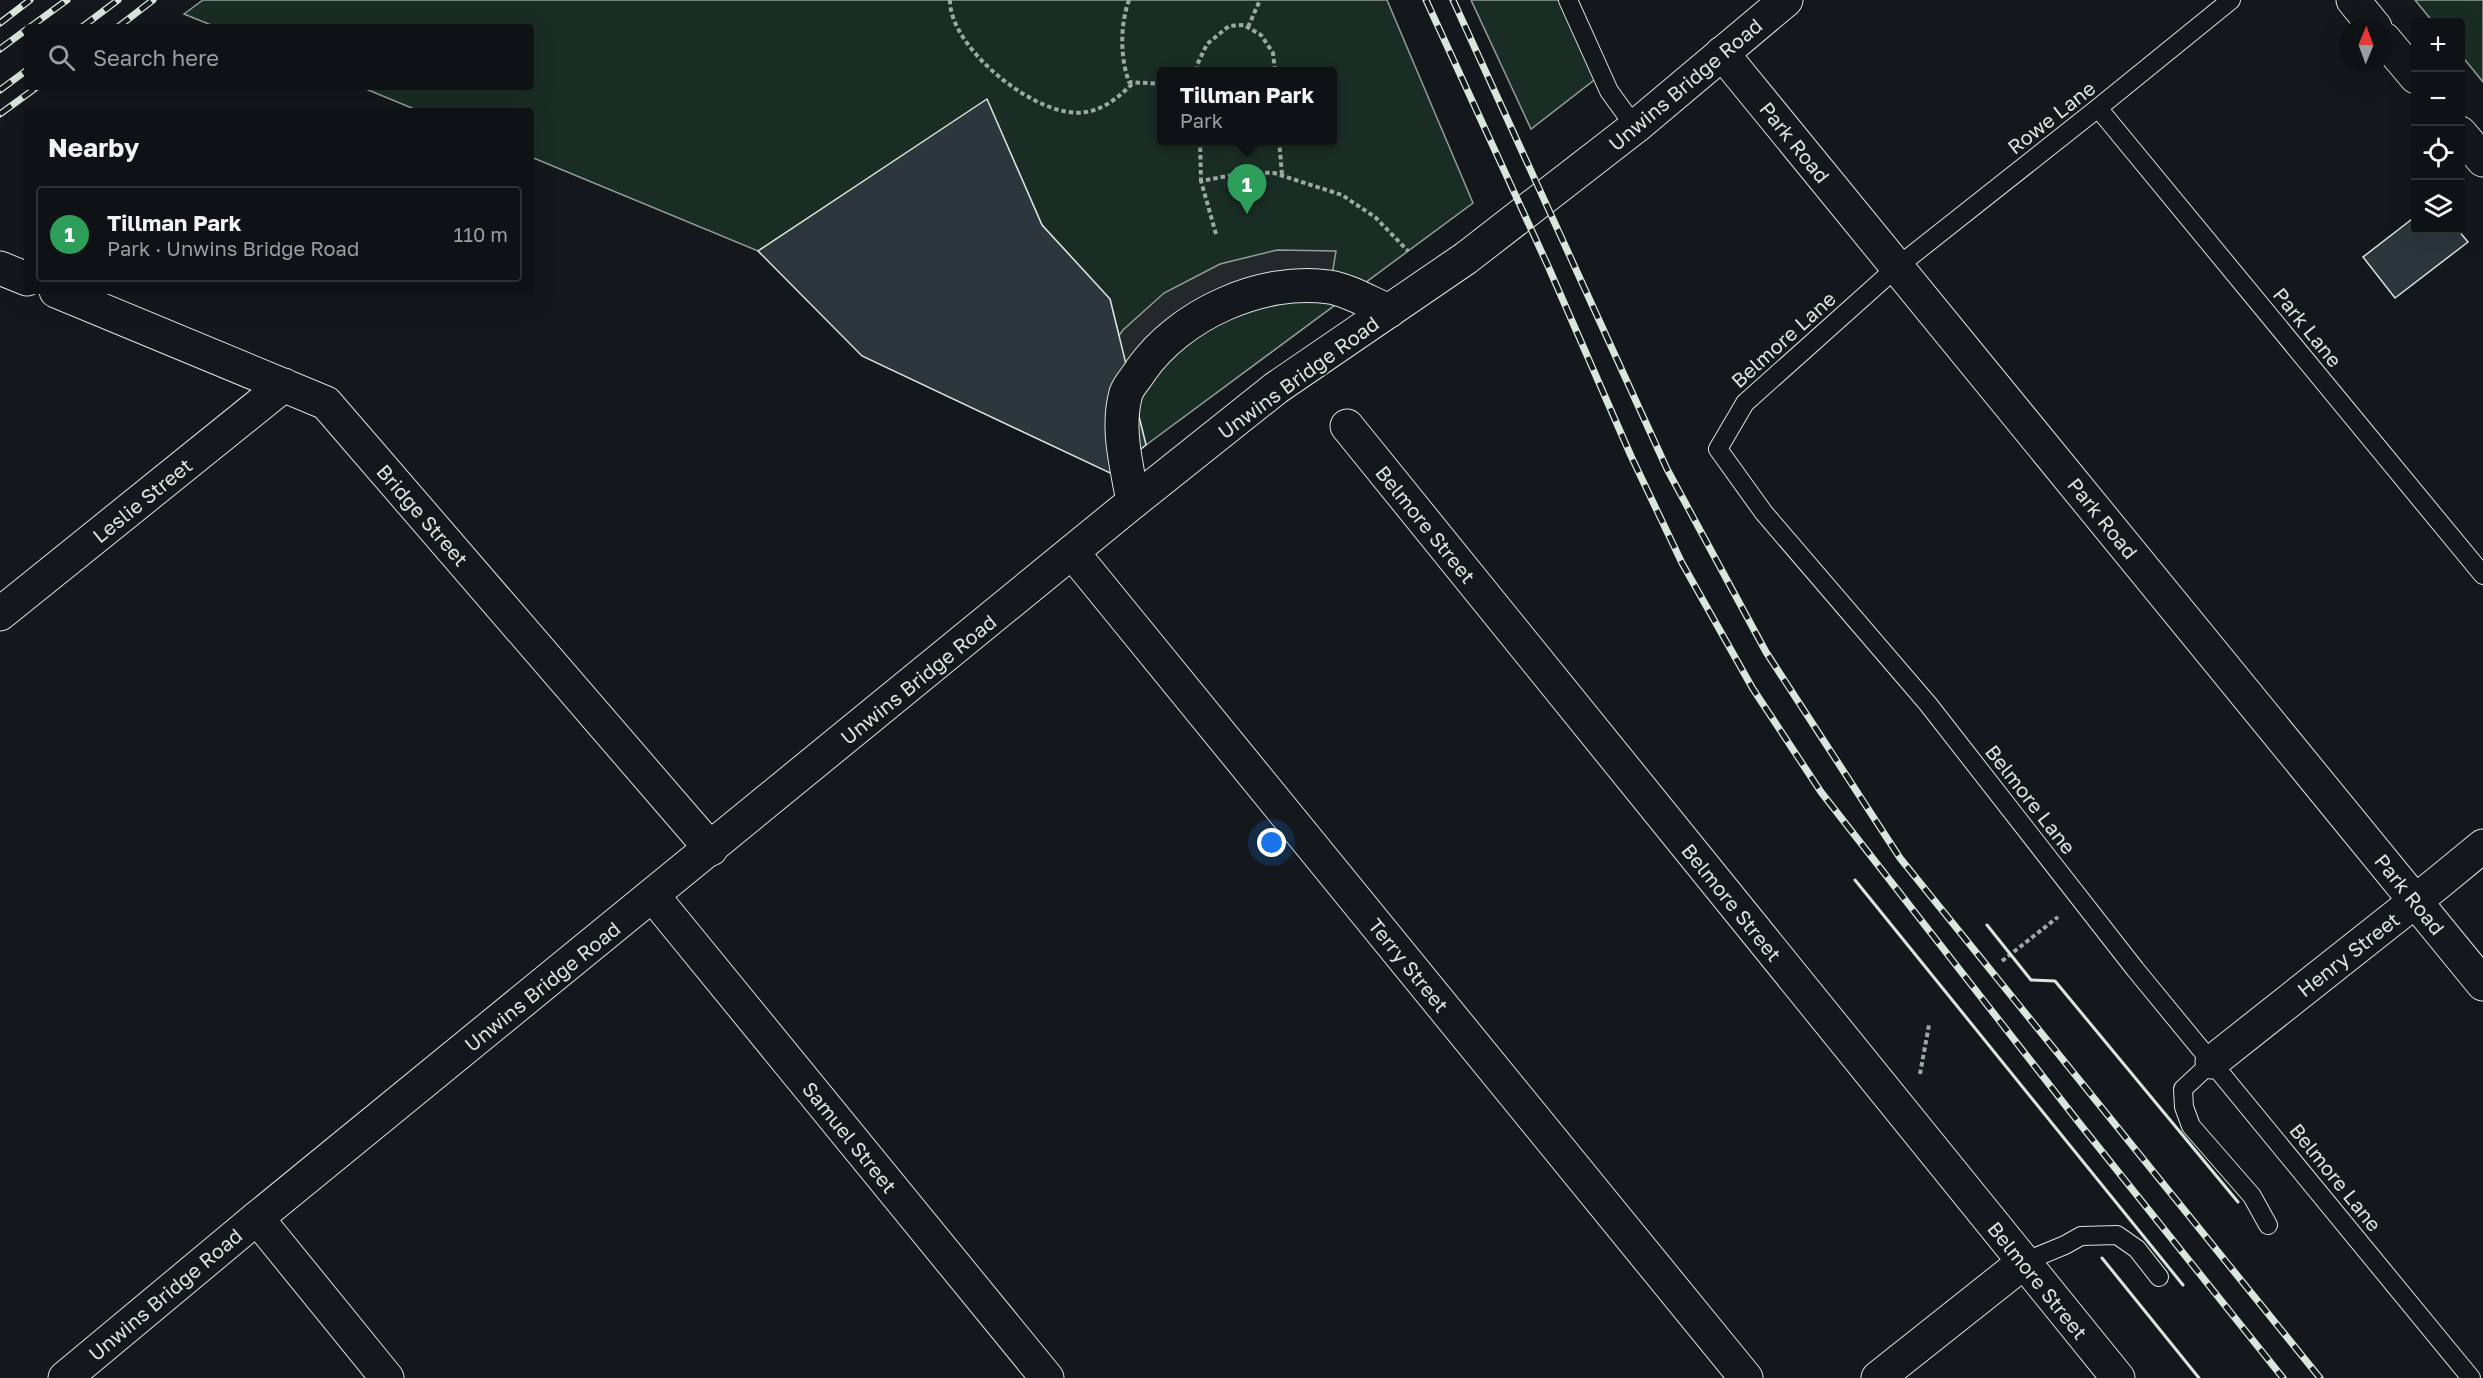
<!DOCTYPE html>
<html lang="en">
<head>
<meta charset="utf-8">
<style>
  :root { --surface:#0f1215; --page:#181b1e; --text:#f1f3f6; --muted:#9b9ea0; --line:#2f3234; --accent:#7c3aed }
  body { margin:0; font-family:"Golos Text",sans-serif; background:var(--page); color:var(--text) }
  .controls { position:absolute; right:18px; top:18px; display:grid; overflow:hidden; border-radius:6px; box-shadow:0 6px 24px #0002 }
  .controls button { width:54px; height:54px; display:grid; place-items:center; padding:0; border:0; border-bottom:2px solid var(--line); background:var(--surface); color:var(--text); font:30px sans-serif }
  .compass { position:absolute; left:2339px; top:18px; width:54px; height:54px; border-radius:50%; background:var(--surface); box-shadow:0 6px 24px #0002; rotate:1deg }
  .you { position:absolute; left:1272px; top:843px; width:21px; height:21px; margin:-15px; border:4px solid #fff; border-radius:50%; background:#1a73e8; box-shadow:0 0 0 9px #1a73e833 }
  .badge { display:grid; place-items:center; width:39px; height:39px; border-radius:50%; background:var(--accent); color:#fff; font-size:20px; font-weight:700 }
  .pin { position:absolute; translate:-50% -50px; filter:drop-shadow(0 2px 3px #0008) }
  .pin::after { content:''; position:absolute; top:32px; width:21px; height:18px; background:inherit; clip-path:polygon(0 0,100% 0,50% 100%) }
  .popup { position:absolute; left:1157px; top:67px; width:180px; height:78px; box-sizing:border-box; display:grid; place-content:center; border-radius:6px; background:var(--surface); filter:drop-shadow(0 2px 4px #0005); font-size:20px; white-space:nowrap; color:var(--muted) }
  .popup b { font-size:22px; color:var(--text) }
  .popup::after { content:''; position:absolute; left:50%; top:100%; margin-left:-12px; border:12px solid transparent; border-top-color:var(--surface) }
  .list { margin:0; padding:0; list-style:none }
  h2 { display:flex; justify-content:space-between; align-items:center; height:78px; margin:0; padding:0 24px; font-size:26px }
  h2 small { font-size:20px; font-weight:400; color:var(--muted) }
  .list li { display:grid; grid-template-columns:39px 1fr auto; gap:18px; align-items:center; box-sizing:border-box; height:96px; margin:0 12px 12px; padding:0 12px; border:2px solid var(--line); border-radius:6px }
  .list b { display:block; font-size:22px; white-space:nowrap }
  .list p { margin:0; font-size:20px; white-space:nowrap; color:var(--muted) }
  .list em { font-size:20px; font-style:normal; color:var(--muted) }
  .icon { flex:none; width:33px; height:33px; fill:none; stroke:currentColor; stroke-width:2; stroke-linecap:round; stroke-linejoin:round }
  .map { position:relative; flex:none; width:2483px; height:1378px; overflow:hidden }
  .search { position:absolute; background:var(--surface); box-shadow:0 6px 24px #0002; left:24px; top:24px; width:510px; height:66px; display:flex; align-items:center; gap:15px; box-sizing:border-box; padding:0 21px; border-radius:6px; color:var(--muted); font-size:22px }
  .panel { position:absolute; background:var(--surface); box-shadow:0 6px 24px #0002; left:24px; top:108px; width:510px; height:186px; border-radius:6px }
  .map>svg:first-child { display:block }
</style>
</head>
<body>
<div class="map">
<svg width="2483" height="1378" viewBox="0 0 2483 1378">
  <rect width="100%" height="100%" fill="#14181c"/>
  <!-- green -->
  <path fill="#1a2d24" stroke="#939e99" stroke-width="1.5" fill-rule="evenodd" d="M203 0H1387L1473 203 1146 445 1110 299 1042 225 987 100 758 251 531 157V111H419L361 87H531V27H216L184 14ZM1162 71H1332V140H1162Z
    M1471 0H1575L1607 70 1531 129Z
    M2415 0H2483V82L2461 55 2460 22H2433Z"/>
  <!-- parking -->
  <path fill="#24282b" stroke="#939e99" stroke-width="1.5" d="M1277 250 1336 251 1330 287 1231 299 1127 392 1093 372 1123 330 1164 293 1220 264Z"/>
  <!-- building -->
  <path fill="#2c363c" stroke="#d8e6dc" stroke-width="1.5" d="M987 99 1042 225 1110 299 1146 445 1110 473 862 356 758 251Z
    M2416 216V230H2458L2468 242 2395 298 2363 257Z"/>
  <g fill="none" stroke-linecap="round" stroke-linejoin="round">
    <defs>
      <path id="lane" d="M1568 0 1609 91 1635 127
        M2231 0 2098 108 1897 267 1745 403 1718 449 1764 513 1928 704 2135 969 2471 1378
        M2098 108 2483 575
        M2212 1062 2183 1089 2184 1107 2191 1126 2252 1196 2268 1225
        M2024 1262 2065 1245 2081 1236 2117 1235 2137 1249 2159 1277"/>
      <path id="street" d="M1722 53 2483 984
        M0 268 27 279
        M56 291 326 403 711 849
        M1347 426 2118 1378
        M1133 502C1127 466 1116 429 1126 393 1129 385 1137 377 1141 370 1179 315 1262 277 1329 287 1349 290 1370 303 1389 311
        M1072 552 1746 1378
        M0 614 284 385
        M653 896 1047 1378
        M2212 1062 2438 883 2483 846
        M257 1218 387 1378
        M1878 1378 2024 1262"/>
      <path id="secondary" d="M65 1378 257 1218 1133 502 1276 388 1466 258 1635 127 1786 0"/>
      <path id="primary" d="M2353 0 2375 27
        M2384 39 2416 77
        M2460 133 2483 160"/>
    </defs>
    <!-- lane casing -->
    <use href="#lane" stroke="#d8e6dc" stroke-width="20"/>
    <!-- street casing -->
    <use href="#street" stroke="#d8e6dc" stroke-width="35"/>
    <!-- secondary casing -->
    <use href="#secondary" stroke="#d8e6dc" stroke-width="35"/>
    <!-- primary casing -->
    <use href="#primary" stroke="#d8e6dc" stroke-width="35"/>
    <!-- path -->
    <path stroke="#9da8a2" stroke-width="4" stroke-dasharray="4.5 3" stroke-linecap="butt" d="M950 0C949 48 1039 121 1086 112 1105 109 1120 96 1133 83
      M1129 0C1120 25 1120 57 1129 82L1162 84
      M1248 27 1260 0
      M1197 71V65L1207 44 1229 26 1244 25 1261 35 1273 53 1275 71
      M1200 140 1201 181
      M1279 140 1282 175
      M1216 234 1201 181 1249 172 1274 173 1342 195 1375 217 1408 251
      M2002 961 2058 917
      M1920 1074 1929 1025"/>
    <!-- lane -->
    <use href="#lane" stroke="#14181c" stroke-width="18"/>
    <!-- street -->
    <use href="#street" stroke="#14181c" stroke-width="33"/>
    <!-- secondary -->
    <use href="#secondary" stroke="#14181c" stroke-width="33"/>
    <!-- primary -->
    <use href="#primary" stroke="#14181c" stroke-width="33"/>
    <defs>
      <path id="rail" d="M1426 0 1548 266 1631 456 1682 563 1753 689 1821 792 2080 1124 2283 1378
        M1453 0 1667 469 1766 652 1900 858 2320 1378
        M0 23 30 0
        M30 27 67 0
        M82 27 118 0
        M118 27 153 0
        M0 49 27 29
        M0 90 27 70
        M0 114 37 87"/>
    </defs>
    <!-- rail casing -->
    <use href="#rail" stroke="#d8e6dc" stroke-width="7"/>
    <!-- rail -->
    <use href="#rail" stroke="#14181c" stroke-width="4.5" stroke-dasharray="14" stroke-linecap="butt"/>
    <!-- wall -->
    <path stroke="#d8e6dc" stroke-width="3" d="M1855 880 2183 1285
      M1987 925 2031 980 2055 981 2238 1202
      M2102 1258 2199 1378"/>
  </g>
  <g text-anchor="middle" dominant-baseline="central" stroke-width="4.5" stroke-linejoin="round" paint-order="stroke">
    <!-- street labels -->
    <g font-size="20" fill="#d8e6dc" stroke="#14181c">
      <text transform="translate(1685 84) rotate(-40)">Unwins Bridge Road</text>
      <text transform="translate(2051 117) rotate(-38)">Rowe Lane</text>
      <text transform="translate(1795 142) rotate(51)">Park Road</text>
      <text transform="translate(2308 327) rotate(51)">Park Lane</text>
      <text transform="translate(1783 339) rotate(-42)">Belmore Lane</text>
      <text transform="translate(1298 377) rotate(-36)">Unwins Bridge Road</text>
      <text transform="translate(142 500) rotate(-39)">Leslie Street</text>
      <text transform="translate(423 515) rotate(49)">Bridge Street</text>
      <text transform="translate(2103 518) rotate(51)">Park Road</text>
      <text transform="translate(1426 524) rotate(51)">Belmore Street</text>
      <text transform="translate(918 679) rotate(-39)">Unwins Bridge Road</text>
      <text transform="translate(2031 799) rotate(52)">Belmore Lane</text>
      <text transform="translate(2410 894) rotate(51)">Park Road</text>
      <text transform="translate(1732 902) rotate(51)">Belmore Street</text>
      <text transform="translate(2348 954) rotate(-38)">Henry Street</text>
      <text transform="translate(1409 965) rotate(51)">Terry Street</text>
      <text transform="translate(542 986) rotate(-39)">Unwins Bridge Road</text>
      <text transform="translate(850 1137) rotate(51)">Samuel Street</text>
      <text transform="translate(2336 1177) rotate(51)">Belmore Lane</text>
      <text transform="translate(2038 1280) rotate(51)">Belmore Street</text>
      <text transform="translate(165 1294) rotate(-40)">Unwins Bridge Road</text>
    </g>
  </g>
</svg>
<div class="controls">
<button>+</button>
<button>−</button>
<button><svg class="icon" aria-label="locate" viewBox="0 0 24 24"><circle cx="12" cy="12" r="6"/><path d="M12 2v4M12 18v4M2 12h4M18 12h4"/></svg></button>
<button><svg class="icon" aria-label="layers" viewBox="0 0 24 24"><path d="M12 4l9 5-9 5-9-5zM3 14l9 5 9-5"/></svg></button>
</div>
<svg class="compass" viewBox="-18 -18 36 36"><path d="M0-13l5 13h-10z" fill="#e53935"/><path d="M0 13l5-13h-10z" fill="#9b9ea0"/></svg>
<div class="you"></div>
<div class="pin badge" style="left:1247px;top:214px;background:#2e9e5b">1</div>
<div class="popup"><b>Tillman Park</b>Park</div>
<div class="search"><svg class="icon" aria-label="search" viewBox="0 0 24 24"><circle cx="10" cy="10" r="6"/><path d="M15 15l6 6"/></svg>Search here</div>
<section class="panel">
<h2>Nearby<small></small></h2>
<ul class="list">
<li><span class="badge" style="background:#2e9e5b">1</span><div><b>Tillman Park</b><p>Park · Unwins Bridge Road</p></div><em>110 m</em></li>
</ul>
</section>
</div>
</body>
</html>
